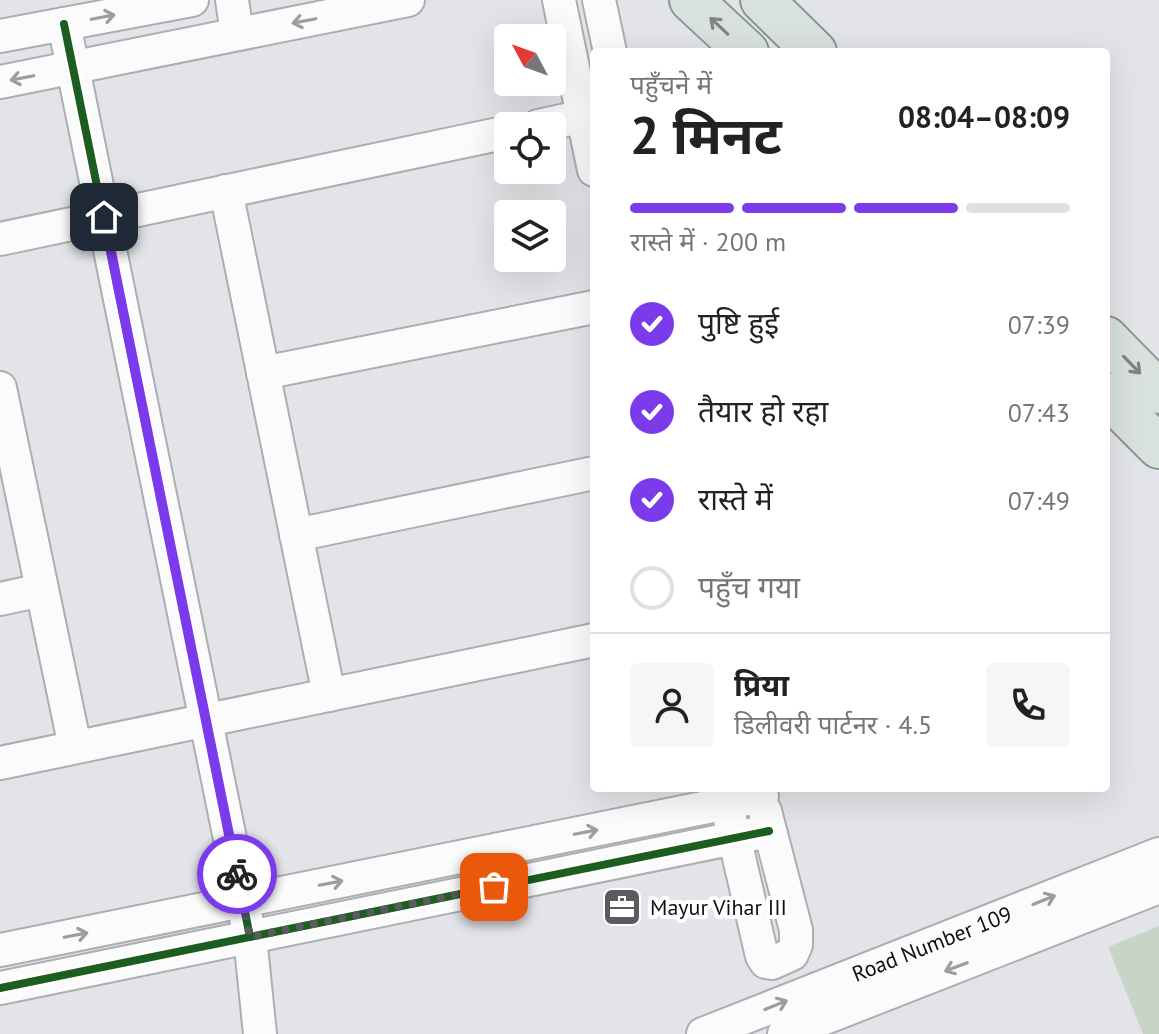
<!DOCTYPE html>
<html lang="hi">
<meta charset="utf-8">
<style>
:root{--surface:#fff;--page:#f6f6f6;--text:#222;--muted:#767676;--line:#e0e0e0;--accent:#7c3aed}
body{margin:0;font-family:"PT Sans","Noto Sans Devanagari",sans-serif;background:var(--page);color:var(--text);height:100vh;display:flex;flex-direction:column;font-size:30px;white-space:nowrap}
*{box-sizing:border-box;margin:0}
p{font-size:26px;color:var(--muted)}
.icon{flex:none;width:44px;height:44px;fill:none;stroke:currentColor;stroke-width:2;stroke-linecap:round;stroke-linejoin:round}
.map{position:relative;flex:1;overflow:hidden}
.panel{position:absolute;left:590px;top:48px;width:520px;height:744px;display:flex;flex-direction:column;background:var(--surface);border-radius:8px;box-shadow:0 8px 32px #0002}
.panel>*{flex:none}
.needle{width:52px;rotate:311deg}
.fabs{position:absolute;left:494px;top:24px;display:grid;gap:16px}
.fabs a{display:grid;place-items:center;width:72px;height:72px;border-radius:8px;background:var(--surface);box-shadow:0 8px 32px #0002;font-size:40px}
.pin{position:absolute;display:grid;place-items:center;width:68px;height:68px;color:#fff;margin:-34px;border-radius:16px;box-shadow:0 4px 12px #0006}
.courier{position:absolute;display:grid;place-items:center;width:80px;height:80px;margin:-40px;border:6px solid #7c3aed;border-radius:50%;background:#fff;color:#222;box-shadow:0 2px 10px #0007}
.headline em{font-style:normal;font-weight:700}
.headline div{display:flex;flex-direction:column-reverse}
.headline{display:flex;align-items:center;justify-content:space-between;height:136px;padding:0 40px}
h1{font-size:52px;font-weight:700;line-height:60px}
.bar{display:grid;grid-template-columns:repeat(4,1fr);gap:12px 8px;align-content:center;height:96px;padding:0 40px}
.bar i{height:10px;border-radius:6px;background:var(--line)}
.bar .on{background:var(--accent)}
.bar p{grid-column:span 4}
.line{display:flex;align-items:center;gap:20px;padding:0 40px;border-top:2px solid var(--line)}
.line div{flex:1}
.round{display:grid;place-items:center;flex:none;width:84px;height:84px;border-radius:8px;background:var(--page)}
ol{padding:0 40px;list-style:none}
li{display:flex;align-items:center;gap:24px;height:88px}
li p{margin-inline-start:auto}
li .icon{padding:8px;border-radius:50%;background:var(--accent);color:#fff;stroke-width:4}
li:last-child{color:var(--muted)}
li i{width:44px;height:44px;border:4px solid var(--line);border-radius:50%}
.map>svg:first-child{display:block}
.green{fill:#c8d5c6}
.lines{fill:none;stroke-linecap:round;stroke-linejoin:round}
.minor-casing{stroke:#adaeb1;stroke-width:36}
.major-casing{stroke:#899790;stroke-width:46}
.minor{stroke:#fbfbfc;stroke-width:32}
.major{stroke:#d9e1dc;stroke-width:42}
.cycleway-casing{stroke:#fff;stroke-width:13}
.cycleway{stroke:#1b5e20;stroke-width:8}
.oneway{stroke:#9d9d9f}
.oneway2{stroke:#7f8382}
.done{stroke:#5a5b5f;stroke-width:8;stroke-dasharray:0 14.4}
.route{stroke:#7c3aed;stroke-width:10}
.labels{text-anchor:middle;dominant-baseline:central;stroke-width:8;stroke-linejoin:round;paint-order:stroke}
.poi-label{font-size:22px;fill:#101114;stroke:#fff;text-anchor:start}
.street-label{font-size:22px;fill:#101114;stroke:#fff}
</style>
<div class="map">
<svg width="1159" height="1034" viewBox="0 0 1159 1034">
<rect width="100%" height="100%" fill="#e3e4e9"/>
<path class="green" d="M1159,926V1034H1143L1108,947Z"/>
<g class="lines">
<g class="minor-casing">
<g id="minor">
<path d="M232,0L237,34"/>
<path d="M559,0L594,170"/>
<path d="M599,0L610,52"/>
<path d="M64,24L250,937L260,1034"/>
<path d="M0,36L192,0"/>
<path d="M0,82L408,0"/>
<path d="M538,126L594,114"/>
<path d="M226,191L329,695"/>
<path d="M0,239L508,132"/>
<path d="M263,373L594,307"/>
<path d="M0,388L75,747"/>
<path d="M296,535L594,473"/>
<path d="M0,599L42,590"/>
<path d="M0,763L594,640"/>
<path d="M730,819L762,956L766,962L772,963L792,954L796,945V930L765,811"/>
<path d="M0,950L762,796"/>
<path d="M0,988L769,831"/>
<path id="s1" d="M703,1034L1159,854"/>
<path d="M784,1034L1159,887"/>
</g>
</g>
<g class="major-casing">
<g id="major">
<path d="M691,0L747,52"/>
<path d="M762,0L815,52"/>
<path d="M1106,338L1159,392"/>
<path d="M1106,394L1159,447"/>
</g>
</g>
<use href="#minor" class="minor"/>
<use href="#major" class="major"/>
<g class="cycleway-casing">
<g id="cycleway">
<path d="M64,24L250,937"/>
<path d="M0,988L769,831"/>
</g>
</g>
<use href="#cycleway" class="cycleway"/>
</g>
<defs><path id="oneway-shaft" d="M-6 0H5M1.5-3L5.5 0L1.5 3" fill="none" stroke-width="1.6" stroke-linecap="round" stroke-linejoin="round" transform="scale(2)"/></defs>
<g class="oneway">
<use href="#oneway-shaft" transform="translate(103 17) rotate(-11)"/>
<use href="#oneway-shaft" transform="translate(304 21) rotate(169)"/>
<use href="#oneway-shaft" transform="translate(22 78) rotate(169)"/>
<use href="#oneway-shaft" transform="translate(586 832) rotate(-11)"/>
<use href="#oneway-shaft" transform="translate(331 883) rotate(-11)"/>
<use href="#oneway-shaft" transform="translate(1044 900) rotate(-22)"/>
<use href="#oneway-shaft" transform="translate(76 935) rotate(-11)"/>
<use href="#oneway-shaft" transform="translate(956 967) rotate(159)"/>
<use href="#oneway-shaft" transform="translate(776 1005) rotate(-22)"/>
</g>
<g class="oneway2">
<use href="#oneway-shaft" transform="translate(719 26) rotate(-137)"/>
<use href="#oneway-shaft" transform="translate(1132 365) rotate(46)"/>
</g>
<g class="lines">
<path class="done" d="M237,874L250,937L494,887"/>
<path class="route" d="M104,217L237,874"/>
</g>
<defs>
<g id="office-square" transform="scale(2)"><rect x="-9" y="-9" width="18" height="18" rx="4" fill="#5a5b5f" stroke="#fff"/><path d="M-6-3h4V-5.5h4V-3h4V5H-6ZM-1-4.5V-3h2v-1.5ZM-6 0V1H6V0Z" fill="#fff"/></g>
</defs>
<g fill-rule="evenodd">
<use href="#office-square" x="622" y="907"/>
</g>
<g class="labels">
<g class="poi-label">
<text x="650" y="907">Mayur Vihar III</text>
</g>
<g class="street-label">
<text stroke="none"><textPath href="#s1" startOffset="246">Road Number 109</textPath></text>
</g>
</g>
</svg>
<div class="fabs">
<a><svg class="needle" viewBox="-14 -14 28 28"><path d="M0-13l5 13h-10z" fill="#e53935"/><path d="M0 13l5-13h-10z" fill="#767676"/></svg></a>
<a><svg class="icon" aria-label="locate" viewBox="0 0 24 24"><circle cx="12" cy="12" r="6"/><path d="M12 2v4M12 18v4M2 12h4M18 12h4"/></svg></a>
<a><svg class="icon" aria-label="layers" viewBox="0 0 24 24"><path d="M12 4l9 5-9 5-9-5zM3 14l9 5 9-5"/></svg></a>
</div>
<div class="pin" style="left:494px;top:887px;background:#ea580c"><svg class="icon" aria-label="bag" viewBox="0 0 24 24"><path d="M5 8h14l-1 12H6zM9 8a3 3 0 0 1 6 0"/></svg></div>
<div class="pin" style="left:104px;top:217px;background:#1f2937"><svg class="icon" aria-label="home" viewBox="0 0 24 24"><path d="M3 11l9-7 9 7M6 9v11h12V9"/></svg></div>
<div class="courier" style="left:237px;top:874px"><svg class="icon" aria-label="bike" viewBox="0 0 24 24"><circle cx="6" cy="16" r="4"/><circle cx="18" cy="16" r="4"/><path d="M6 16l4-8h5l3 8M10 8l3 8H6M13 5h3"/></svg></div>
<section class="panel">
<div class="headline"><div><h1>2 मिनट</h1><p>पहुँचने में</p></div><em>08:04–08:09</em></div>
<div class="bar"><i class="on"></i><i class="on"></i><i class="on"></i><i></i><p>रास्ते में · 200 m</p></div>
<ol>
<li><svg class="icon" aria-label="check" viewBox="0 0 24 24"><path d="M5 12l5 5 9-10"/></svg>पुष्टि हुई<p>07:39</p></li>
<li><svg class="icon" aria-label="check" viewBox="0 0 24 24"><path d="M5 12l5 5 9-10"/></svg>तैयार हो रहा<p>07:43</p></li>
<li><svg class="icon" aria-label="check" viewBox="0 0 24 24"><path d="M5 12l5 5 9-10"/></svg>रास्ते में<p>07:49</p></li>
<li><i></i>पहुँच गया</li>
</ol>
<div class="line" style="height:144px"><a class="round"><svg class="icon" aria-label="person" viewBox="0 0 24 24"><circle cx="12" cy="8" r="4"/><path d="M4 21q1-7 8-7t8 7"/></svg></a><div><b>प्रिया</b><p>डिलीवरी पार्टनर · 4.5</p></div><a class="round"><svg class="icon" aria-label="phone" viewBox="0 0 24 24"><path d="M5 4h4l2 5-3 2q2 4 5 5l2-3 5 2v4C11 20 4 13 5 4z"/></svg></a></div>
</section>
</div>
